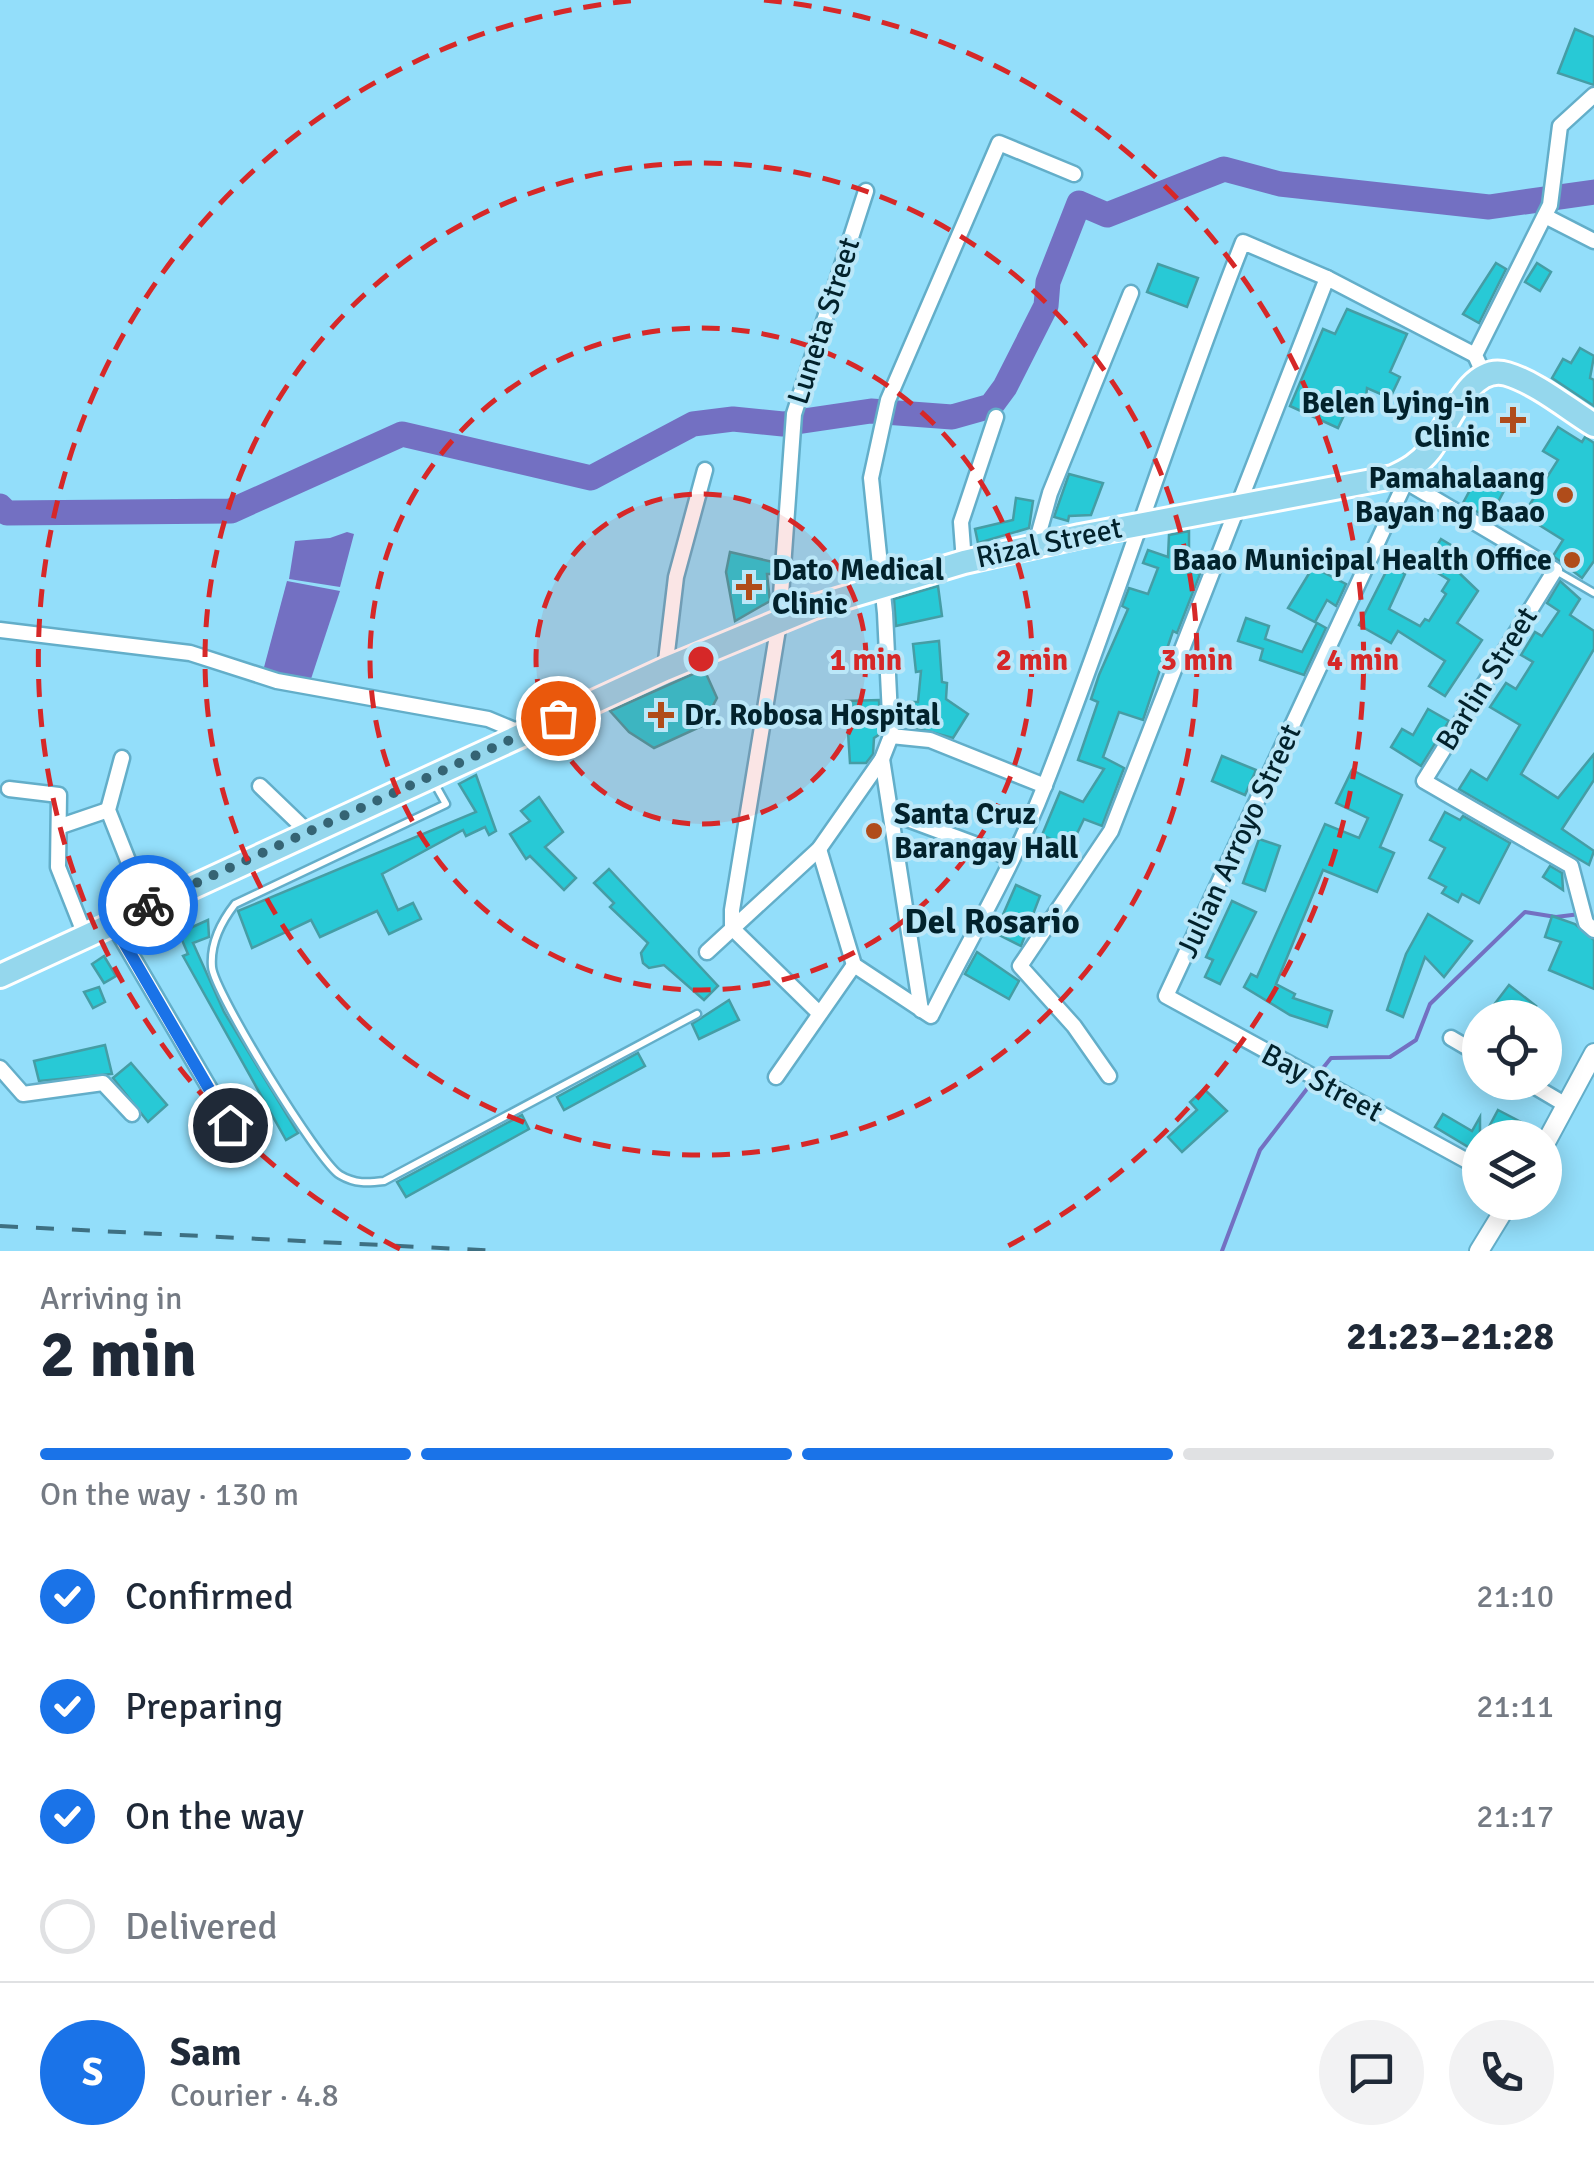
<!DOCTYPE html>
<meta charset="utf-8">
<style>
:root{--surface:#fff;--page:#f2f2f3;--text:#1f2937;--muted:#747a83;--line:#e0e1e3;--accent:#1a73e8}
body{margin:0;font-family:Signika,sans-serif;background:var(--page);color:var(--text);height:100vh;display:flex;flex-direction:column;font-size:38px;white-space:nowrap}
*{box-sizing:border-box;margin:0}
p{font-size:32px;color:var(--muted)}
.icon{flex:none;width:55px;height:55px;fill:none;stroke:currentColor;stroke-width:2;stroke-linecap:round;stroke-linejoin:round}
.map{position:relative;height:1251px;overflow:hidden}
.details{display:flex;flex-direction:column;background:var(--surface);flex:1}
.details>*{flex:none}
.tools{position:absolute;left:1462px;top:1000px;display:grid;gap:20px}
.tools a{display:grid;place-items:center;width:100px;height:100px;border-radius:50%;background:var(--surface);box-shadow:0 5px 25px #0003;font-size:50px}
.pin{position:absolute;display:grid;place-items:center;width:85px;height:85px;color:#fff;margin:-42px;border:5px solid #fff;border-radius:50%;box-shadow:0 2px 10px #0007}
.courier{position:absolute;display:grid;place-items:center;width:100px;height:100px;margin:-50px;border:8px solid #1a73e8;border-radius:50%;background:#fff;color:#222;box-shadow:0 2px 12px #0007}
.head em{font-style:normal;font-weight:700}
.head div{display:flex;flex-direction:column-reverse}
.head{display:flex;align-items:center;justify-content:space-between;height:170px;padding:0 40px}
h1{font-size:65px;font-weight:700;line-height:75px}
.bar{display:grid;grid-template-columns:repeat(4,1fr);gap:15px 10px;align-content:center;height:120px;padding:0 40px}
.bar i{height:12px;border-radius:8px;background:var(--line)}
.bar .selected{background:var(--accent)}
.bar p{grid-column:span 4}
.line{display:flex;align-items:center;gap:25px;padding:0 40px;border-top:2px solid var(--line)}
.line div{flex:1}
.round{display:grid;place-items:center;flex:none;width:105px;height:105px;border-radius:52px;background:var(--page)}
ol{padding:0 40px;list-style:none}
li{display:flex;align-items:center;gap:30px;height:110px}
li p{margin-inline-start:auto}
li .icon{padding:10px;border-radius:50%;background:var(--accent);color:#fff;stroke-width:4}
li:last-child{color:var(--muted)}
li i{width:55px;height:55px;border:5px solid var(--line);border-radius:50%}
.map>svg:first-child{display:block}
.water{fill:#7370c2}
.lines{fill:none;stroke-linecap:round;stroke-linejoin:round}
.stream{stroke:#7370c2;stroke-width:4}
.river{stroke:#7370c2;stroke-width:25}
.building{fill:#28c9d6;stroke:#459da5;stroke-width:2.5}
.service-casing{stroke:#63aec9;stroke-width:11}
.minor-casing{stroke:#63aec9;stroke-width:19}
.tertiary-casing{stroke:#63aec9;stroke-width:22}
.primary-casing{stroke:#fff;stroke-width:28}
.service{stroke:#fff;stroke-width:6}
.minor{stroke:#fff;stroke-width:14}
.tertiary{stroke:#fff;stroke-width:18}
.primary{stroke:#95d7ed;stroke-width:22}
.rail{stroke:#3e7082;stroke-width:4;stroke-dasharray:18 18;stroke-linecap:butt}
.done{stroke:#356474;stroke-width:10;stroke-dasharray:0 18}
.route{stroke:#1a73e8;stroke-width:12}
.ring{fill:none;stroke:#d62828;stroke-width:5;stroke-dasharray:18 12}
.poi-dot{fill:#b04c1a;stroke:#bbe7f8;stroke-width:4}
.labels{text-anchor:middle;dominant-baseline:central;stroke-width:8;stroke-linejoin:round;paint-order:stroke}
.street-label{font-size:30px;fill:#02222c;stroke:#bbe7f8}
.poi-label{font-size:30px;font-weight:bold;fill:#02222c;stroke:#bbe7f8;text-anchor:end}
.quarter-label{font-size:35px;font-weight:bold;fill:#02222c;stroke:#bbe7f8}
.centre{fill:#d62828;stroke:#bbe7f8;stroke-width:5}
.ring-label{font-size:30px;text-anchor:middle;font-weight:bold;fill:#d62828;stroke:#bbe7f8;stroke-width:8;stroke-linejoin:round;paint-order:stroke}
</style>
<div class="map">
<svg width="1594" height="1251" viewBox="0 0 1594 1251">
<rect width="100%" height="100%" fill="#93defa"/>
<g class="water">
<path d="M347,532L354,534L340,587L289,579L295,541L330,538Z"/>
<path d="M287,581L340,591L310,682L263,671Z"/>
</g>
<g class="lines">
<g class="stream">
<path d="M1319,1073L1331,1058L1390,1057L1416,1040L1430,1004L1525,912L1556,917L1580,914"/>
<path d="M1222,1251L1260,1150L1313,1081"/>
</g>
<path class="river" d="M0,506L7,513L231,511L402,434L591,478L693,424L733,419L783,424L871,411L952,417L991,406L1005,387L1046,306L1048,282L1079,203L1107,215L1224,169L1280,184L1489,207L1594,192"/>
</g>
<g class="building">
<path d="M1575,29L1594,37V85L1558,73Z"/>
<path d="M1496,263L1506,269L1479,323L1463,314Z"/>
<path d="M1537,263L1551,272L1540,291L1525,282Z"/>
<path d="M1158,264L1198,278L1187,307L1147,292Z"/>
<path d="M1347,309L1407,334L1390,372L1400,377L1390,398L1367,388L1365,407L1351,400L1338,428L1290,406L1323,329L1335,334Z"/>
<path d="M1580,348L1594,356L1590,378L1594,380V406L1552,378L1563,359L1571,363Z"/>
<path d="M1558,427L1582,442L1585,437L1594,443V561L1582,578L1553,556L1563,540L1523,515L1558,460L1543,451Z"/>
<path d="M1069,474L1103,483L1091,515L1069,516L1068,521L1054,517Z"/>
<path d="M1476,479L1486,484L1490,479L1506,487L1489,519L1463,503Z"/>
<path d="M1016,498L1033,501L1029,528L978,543L975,529L1013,520Z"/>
<path d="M1189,531V570L1200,574L1177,633L1173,631L1143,720L1119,712L1103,757L1124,768L1102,826L1084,819L1070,848L1042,835L1060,792L1083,802L1104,769L1078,760L1098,702L1091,699L1099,675L1128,609L1122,606L1129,588L1148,594L1158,568L1143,563L1148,550L1168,557L1169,535Z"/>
<path d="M1441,539L1464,553L1454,568L1478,591L1457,623L1482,640L1445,696L1429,686L1445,661L1398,631L1391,643L1359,625L1389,566L1405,574L1389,609L1420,626L1425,619L1429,621L1446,594L1442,591L1449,580L1425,565Z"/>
<path d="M730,552L773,562L772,574H767L770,601L735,621L726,572Z"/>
<path d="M1313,567L1346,584L1336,606L1327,600L1315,622L1288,608Z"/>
<path d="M1560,581L1580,599L1570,615L1594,631V649L1521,774L1558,798L1594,754V780L1562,829L1594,851L1589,865L1459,789L1471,770L1487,780L1520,725L1490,707L1506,683L1516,689L1533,662L1521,655L1535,632L1542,636L1559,611L1547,603Z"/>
<path d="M938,586L942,616L896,626L894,599Z"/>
<path d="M1246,618L1269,626L1265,639L1302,652L1317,623L1326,628L1304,675L1260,660L1263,649L1238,641Z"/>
<path d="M939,641L942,682L947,683L946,699L968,714L953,738L912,727V702H918L921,671L916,672L913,644Z"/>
<path d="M704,669L717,698L702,726L654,748L629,732L610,711Z"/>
<path d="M879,700L880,734L874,738L873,754L866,763H850L846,701Z"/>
<path d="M1428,709L1449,721L1421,766L1391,747L1402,729L1413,735Z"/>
<path d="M1222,756L1256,770L1245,795L1212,781Z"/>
<path d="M1352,770L1402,795L1380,847L1394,853L1377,892L1323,870L1276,984L1295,994L1293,998L1332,1011L1327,1027L1290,1015L1244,987L1251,974L1257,977L1325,824L1359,838L1368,818L1336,803Z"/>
<path d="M476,775L496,831L489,835L485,827L466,836L463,830L382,874L398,910L413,903L421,919L389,934L377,911L320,937L311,920L252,948L238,911L476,812L459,784Z"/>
<path d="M539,797L563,832L545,847L576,878L564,890L530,856L526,859L510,834L530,821L521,811Z"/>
<path d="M1445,812L1460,820L1463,816L1510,843L1479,903L1462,894L1458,902L1442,893L1446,887L1429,878L1445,848L1430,840Z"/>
<path d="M1259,839L1280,846L1265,891L1243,883Z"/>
<path d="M1550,866L1562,873L1563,890L1543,877Z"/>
<path d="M609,869L718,986L704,1000L664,965L649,968L643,963L641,953L648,943L610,907L614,903L594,883Z"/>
<path d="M1016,885L1040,896L1021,946L995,933Z"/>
<path d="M1232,901L1256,912L1220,984L1205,977L1213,960L1206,957Z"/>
<path d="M1428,914L1472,941L1444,977L1425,957L1403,1017L1387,1010L1406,954Z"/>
<path d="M1552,916L1575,924L1594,940V989L1549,970L1561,942L1545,937Z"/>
<path d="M208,920L209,937L193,943L224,1012L298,1133L286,1140L183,956L188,954L179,933Z"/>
<path d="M977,952L1019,981L1009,999L965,974Z"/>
<path d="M104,956L116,976L104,983L92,964Z"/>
<path d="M1509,985L1536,1006L1527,1018H1500L1490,1010Z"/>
<path d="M99,987L105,1002L93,1008L84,992Z"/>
<path d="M729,1000L739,1020L699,1039L692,1024Z"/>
<path d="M105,1045L112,1074L39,1081L34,1061Z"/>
<path d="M638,1053L645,1066L564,1110L557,1097Z"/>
<path d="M131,1063L167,1105L148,1122L113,1078Z"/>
<path d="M1204,1089L1227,1111L1182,1152L1168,1137L1197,1110L1190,1102Z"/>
<path d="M1498,1110L1523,1123L1516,1138H1483Z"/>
<path d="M1443,1114L1472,1131L1480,1117V1154L1435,1127Z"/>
<path d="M522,1115L529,1129L406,1197L397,1182Z"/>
</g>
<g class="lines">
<g class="service-casing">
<g id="service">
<path d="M1556,571L1594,593"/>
<path d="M432,779L446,804L235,904C221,922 210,943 212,967C214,992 319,1163 340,1175C355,1184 368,1183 384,1181L697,1014"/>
</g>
</g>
<g class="minor-casing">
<g id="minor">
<path d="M1545,216L1594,241"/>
<path d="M1484,375L1475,355L1550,205L1560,126L1594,95"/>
<path d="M1412,468L1166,996L1480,1168"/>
<path d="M1408,483L1555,570L1424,781L1571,866L1586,923L1594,930"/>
<path d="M1035,547L1050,493L1131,293"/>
<path d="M964,562L961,522L996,417"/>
<path d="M0,630L190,653L277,681L488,719L524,734"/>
<path d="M665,669L676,577L705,470"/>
<path d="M891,736L930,740L1045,786"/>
<path d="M122,758L108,810L146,906"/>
<path d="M882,759L921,1010"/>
<path d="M260,786L310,834"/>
<path d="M9,789L59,795L58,867L85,935"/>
<path d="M891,813L1012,858"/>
<path d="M61,826L108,810"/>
<path d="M819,849L854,965L931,1016C969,940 1014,865 1045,785C1116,605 1172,421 1243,242L1327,278"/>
<path d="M112,922L231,1125"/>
<path d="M707,952L819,849L882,759L891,736L885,613L871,478L888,400L999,143L1074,174"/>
<path d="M818,1012L732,928V910L779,623L794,414L866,191"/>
<path d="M1451,1038L1480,1055"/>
<path d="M0,1068L23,1094L103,1083L132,1114"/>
<path d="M1109,1076L1074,1026L1020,966L1111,831L1327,278L1475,355"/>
<path d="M776,1077L854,965"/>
<path d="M1527,1082L1566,1105"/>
</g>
</g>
<g class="tertiary-casing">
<g id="tertiary">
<path d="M1545,1144L1594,1053"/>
<path d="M1479,1251L1509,1202"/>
</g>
</g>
<g class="primary-casing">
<path id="primary" d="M0,976L665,669L814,607L964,562L1080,536L1393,477C1408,470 1419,464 1430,450C1448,427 1469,362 1507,374C1537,383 1568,409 1594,425"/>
</g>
<use href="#service" class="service"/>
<use href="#minor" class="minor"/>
<use href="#tertiary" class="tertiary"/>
<use href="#primary" class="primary"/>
<path class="rail" d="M0,1226L501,1251"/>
</g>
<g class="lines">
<path class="done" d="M148,905L558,718"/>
<path class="route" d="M148,905L112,922L230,1125"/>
</g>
<circle cx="701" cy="659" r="165" fill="#d62828" fill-opacity=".12"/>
<g class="ring">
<circle cx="701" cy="659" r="165"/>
<circle cx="701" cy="659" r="331"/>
<circle cx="701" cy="659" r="496"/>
<path d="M400 1249A662 662 0 0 1 638 0M764 0A662 662 0 0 1 1002 1249"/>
</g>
<g class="poi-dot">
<path d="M1508 405h10v10h10v10h-10v10h-10v-10h-10v-10h10z"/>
<circle cx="1565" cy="495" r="10"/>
<circle cx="1572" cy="560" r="10"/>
<path d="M744 572h10v10h10v10h-10v10h-10v-10h-10v-10h10z"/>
<path d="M656 700h10v10h10v10h-10v10h-10v-10h-10v-10h10z"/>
<circle cx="874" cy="831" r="10"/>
</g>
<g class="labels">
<g class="street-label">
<text transform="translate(824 321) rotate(-72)">Luneta Street</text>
<text transform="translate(1049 543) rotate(-12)">Rizal Street</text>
<text transform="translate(1487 679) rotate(-58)">Barlin Street</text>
<text transform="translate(1239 841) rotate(-65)">Julian Arroyo Street</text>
<text transform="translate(1322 1083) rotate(28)">Bay Street</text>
</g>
<g class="poi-label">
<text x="1490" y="403">Belen Lying-in<tspan x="1490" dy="34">Clinic</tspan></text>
<text x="1545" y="478">Pamahalaang<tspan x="1545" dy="34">Bayan ng Baao</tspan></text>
<text x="1552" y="560">Baao Municipal Health Office</text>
<text x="772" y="570" text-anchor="start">Dato Medical<tspan x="772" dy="34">Clinic</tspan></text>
<text x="684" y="715" text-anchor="start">Dr. Robosa Hospital</text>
<text x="894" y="814" text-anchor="start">Santa Cruz<tspan x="894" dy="34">Barangay Hall</tspan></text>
</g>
<g class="quarter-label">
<text x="992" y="921">Del Rosario</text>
</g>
</g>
<circle cx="701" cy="659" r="15" class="centre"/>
<g class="ring-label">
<text x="866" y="670">1 min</text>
<text x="1032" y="670">2 min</text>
<text x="1197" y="670">3 min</text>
<text x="1363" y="670">4 min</text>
</g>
</svg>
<div class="tools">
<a><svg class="icon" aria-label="locate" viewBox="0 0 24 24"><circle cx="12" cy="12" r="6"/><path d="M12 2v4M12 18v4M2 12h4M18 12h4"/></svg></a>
<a><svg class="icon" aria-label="layers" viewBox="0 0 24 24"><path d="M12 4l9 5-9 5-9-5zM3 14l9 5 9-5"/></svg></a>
</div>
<div class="pin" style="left:558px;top:718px;background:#ea580c"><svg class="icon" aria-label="bag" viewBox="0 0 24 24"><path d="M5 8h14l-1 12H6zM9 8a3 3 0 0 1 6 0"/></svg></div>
<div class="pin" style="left:230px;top:1125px;background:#1f2937"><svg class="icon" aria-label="home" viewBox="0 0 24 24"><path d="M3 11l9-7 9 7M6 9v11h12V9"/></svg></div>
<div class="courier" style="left:148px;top:905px"><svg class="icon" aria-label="bike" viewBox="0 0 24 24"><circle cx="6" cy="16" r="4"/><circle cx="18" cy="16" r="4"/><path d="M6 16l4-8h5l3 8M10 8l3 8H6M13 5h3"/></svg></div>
</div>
<section class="details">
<div class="head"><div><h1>2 min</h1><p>Arriving in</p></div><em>21:23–21:28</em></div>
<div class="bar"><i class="selected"></i><i class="selected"></i><i class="selected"></i><i></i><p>On the way · 130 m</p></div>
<ol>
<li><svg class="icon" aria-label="check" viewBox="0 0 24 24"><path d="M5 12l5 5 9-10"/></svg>Confirmed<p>21:10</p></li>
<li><svg class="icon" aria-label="check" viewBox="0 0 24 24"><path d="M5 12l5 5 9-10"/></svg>Preparing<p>21:11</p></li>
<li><svg class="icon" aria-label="check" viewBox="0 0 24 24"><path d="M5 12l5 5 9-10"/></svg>On the way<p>21:17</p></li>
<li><i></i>Delivered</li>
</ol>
<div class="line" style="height:180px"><b class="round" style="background:var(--accent);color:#fff">S</b><div><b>Sam</b><p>Courier · 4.8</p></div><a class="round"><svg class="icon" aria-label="chat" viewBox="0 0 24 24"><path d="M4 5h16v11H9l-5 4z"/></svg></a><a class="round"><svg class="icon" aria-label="phone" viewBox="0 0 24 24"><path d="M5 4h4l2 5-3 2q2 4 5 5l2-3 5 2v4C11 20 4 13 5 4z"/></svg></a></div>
</section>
